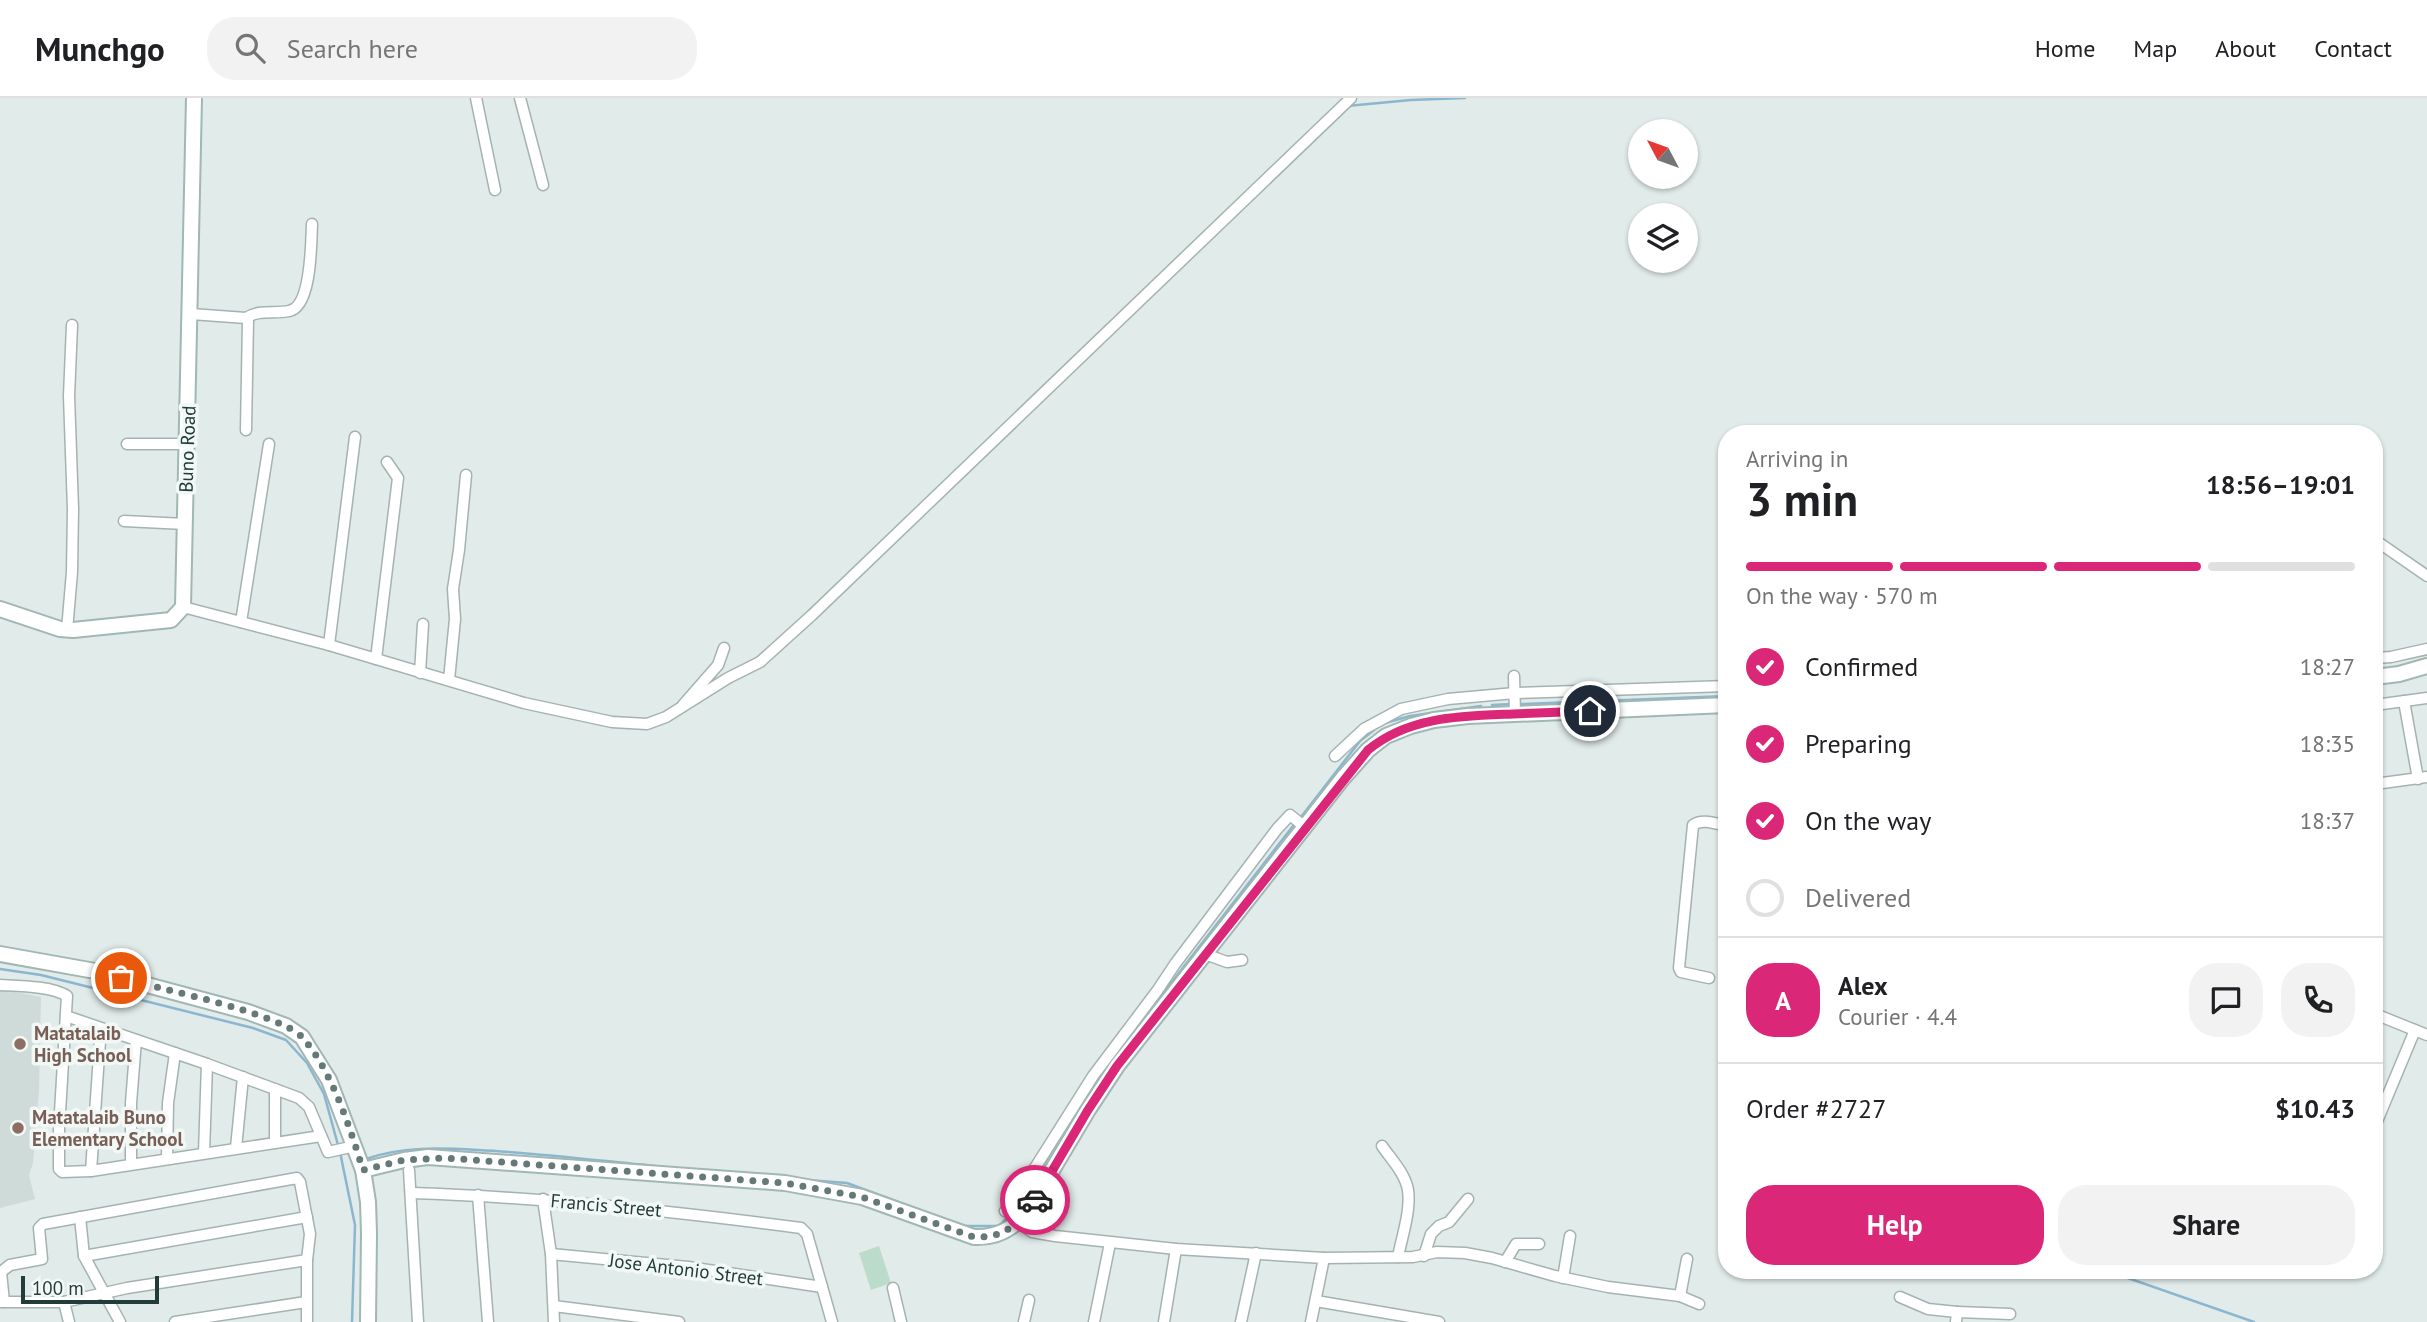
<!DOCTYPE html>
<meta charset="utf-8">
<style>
:root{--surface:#fff;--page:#f2f2f2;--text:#202124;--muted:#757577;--line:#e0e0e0;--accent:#db2777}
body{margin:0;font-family:"PT Sans",sans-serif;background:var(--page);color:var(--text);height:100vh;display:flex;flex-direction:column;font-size:26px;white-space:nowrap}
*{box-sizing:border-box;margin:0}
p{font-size:23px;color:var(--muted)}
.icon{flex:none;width:38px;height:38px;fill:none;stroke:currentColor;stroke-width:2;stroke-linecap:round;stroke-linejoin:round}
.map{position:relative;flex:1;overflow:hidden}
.details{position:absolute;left:1718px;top:327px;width:665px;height:854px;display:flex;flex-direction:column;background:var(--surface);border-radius:28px;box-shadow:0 2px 5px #0004}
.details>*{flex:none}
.needle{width:46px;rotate:311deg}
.controls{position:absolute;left:1628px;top:21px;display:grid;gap:14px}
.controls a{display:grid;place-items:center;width:70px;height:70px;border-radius:50%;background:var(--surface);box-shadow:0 2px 5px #0004;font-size:35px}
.scale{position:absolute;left:21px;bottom:18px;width:138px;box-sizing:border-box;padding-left:7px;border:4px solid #223c3a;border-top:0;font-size:19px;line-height:24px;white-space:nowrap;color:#223c3a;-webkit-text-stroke:5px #f2f8f6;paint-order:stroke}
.pin{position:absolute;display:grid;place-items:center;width:60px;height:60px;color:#fff;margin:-30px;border:4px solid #fff;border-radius:50%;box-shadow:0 2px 7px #0007}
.courier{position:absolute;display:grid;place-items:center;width:70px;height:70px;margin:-35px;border:5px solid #db2777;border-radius:50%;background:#fff;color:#222;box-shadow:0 2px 9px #0007}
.summary em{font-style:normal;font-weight:700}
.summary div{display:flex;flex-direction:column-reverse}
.summary{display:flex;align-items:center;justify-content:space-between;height:119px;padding:0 28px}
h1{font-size:46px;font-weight:700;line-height:52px}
.bar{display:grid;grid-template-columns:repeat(4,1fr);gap:10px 7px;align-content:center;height:84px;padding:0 28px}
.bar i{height:9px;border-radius:5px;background:var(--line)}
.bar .on{background:var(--accent)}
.bar p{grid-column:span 4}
.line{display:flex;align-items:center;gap:18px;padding:0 28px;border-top:2px solid var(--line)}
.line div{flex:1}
.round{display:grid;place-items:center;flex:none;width:74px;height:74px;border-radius:28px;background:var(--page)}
ol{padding:0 28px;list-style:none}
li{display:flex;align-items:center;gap:21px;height:77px}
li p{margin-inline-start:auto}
li .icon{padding:7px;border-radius:50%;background:var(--accent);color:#fff;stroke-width:4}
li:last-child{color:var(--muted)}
li i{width:38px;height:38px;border:4px solid var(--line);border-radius:50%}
.primary-button{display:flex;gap:14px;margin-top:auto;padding:14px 28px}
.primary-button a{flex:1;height:80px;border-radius:28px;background:var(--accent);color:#fff;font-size:28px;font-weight:700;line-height:80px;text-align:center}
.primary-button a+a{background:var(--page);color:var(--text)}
header{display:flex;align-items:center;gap:42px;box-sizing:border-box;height:98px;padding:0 35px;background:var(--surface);border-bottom:2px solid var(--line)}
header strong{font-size:33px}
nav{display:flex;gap:38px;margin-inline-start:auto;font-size:24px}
.search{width:490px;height:63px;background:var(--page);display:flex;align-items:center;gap:18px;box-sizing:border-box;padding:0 24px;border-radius:28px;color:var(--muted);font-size:26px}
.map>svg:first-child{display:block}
.built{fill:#cfdbd8}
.green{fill:#bbdccb}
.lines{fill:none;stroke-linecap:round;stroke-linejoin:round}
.stream{stroke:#8bb6cf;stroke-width:2.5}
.street-casing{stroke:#a4b3b1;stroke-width:13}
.secondary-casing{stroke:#a0b7b3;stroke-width:18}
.street{stroke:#fff;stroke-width:10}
.secondary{stroke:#fff;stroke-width:14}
.done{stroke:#657977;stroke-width:7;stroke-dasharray:0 12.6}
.route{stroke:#db2777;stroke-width:9}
.education-dot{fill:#8d6e63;stroke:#f2f8f6;stroke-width:2.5}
.labels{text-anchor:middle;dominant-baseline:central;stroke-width:7;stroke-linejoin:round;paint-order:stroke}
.street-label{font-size:19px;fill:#223c3a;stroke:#f2f8f6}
.education-label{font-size:19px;font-weight:bold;fill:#785e54;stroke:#f2f8f6;text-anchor:start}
</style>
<header>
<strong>Munchgo</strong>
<div class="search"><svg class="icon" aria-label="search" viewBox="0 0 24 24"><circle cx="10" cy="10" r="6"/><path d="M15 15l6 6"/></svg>Search here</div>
<nav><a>Home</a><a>Map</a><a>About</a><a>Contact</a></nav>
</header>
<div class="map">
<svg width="2427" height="1224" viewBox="0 0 2427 1224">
<rect width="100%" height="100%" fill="#e1ebe9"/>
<path class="built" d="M0,891L41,899L39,993L33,1065L29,1077L35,1101L0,1110Z"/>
<path class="green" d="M879,1148L891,1185L871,1192L859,1155Z"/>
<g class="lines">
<g class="stream">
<path d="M1347,8L1411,2L1465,0"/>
<path d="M1521,606L1727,598"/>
<path d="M1492,607L1513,606"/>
<path d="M1385,625L1410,618L1481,608"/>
<path d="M1301,719L1360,643L1379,628"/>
<path d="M0,871L41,877L253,930L286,942L307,965L324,996L338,1047"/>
<path d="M1102,974L1293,728"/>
<path d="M340,1054L355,1127L352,1224"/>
<path d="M366,1061C402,1048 440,1050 478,1052C540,1055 602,1063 665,1069"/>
<path d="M807,1082L847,1085L922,1113"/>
<path d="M944,1121L965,1128H999L1017,1109L1081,1006"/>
<path d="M2105,1172L2254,1224"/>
</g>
<g class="street-casing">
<g id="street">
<path d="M476,0L495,92"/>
<path d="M520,0L543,87"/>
<path d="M191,216L246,220L248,222L246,332"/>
<path d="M246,220C259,211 274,216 289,213C312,209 311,144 312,126"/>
<path d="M127,346H187"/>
<path d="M124,423L185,426"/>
<path d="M2375,442L2427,478"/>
<path d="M183,509L329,547L524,605L612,624L647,626L666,619L728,580L760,564L812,517L1351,0"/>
<path d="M241,524L269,346"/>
<path d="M67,532L72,474L73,411L69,298L72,227"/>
<path d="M329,547L355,339"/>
<path d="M2375,560L2391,559L2427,551"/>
<path d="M376,561L398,380L387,364"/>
<path d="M420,575L423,526"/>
<path d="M1514,578L1515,616"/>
<path d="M449,582L455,521L453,491L459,452L466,377"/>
<path d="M2404,603L2418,681"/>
<path d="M683,607L718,567L724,550"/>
<path d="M2375,607L2427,600"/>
<path d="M1335,658L1364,631L1401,611L1448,601L1515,595L1727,588"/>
<path d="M2375,663L2377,685"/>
<path d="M2375,686L2427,679"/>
<path d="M1205,856L1227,864L1242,862"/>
<path d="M1709,880L1681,874L1679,870L1693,727C1703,720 1716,726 1727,728"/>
<path d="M0,887C18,888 52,888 67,898L59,1031V1071L62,1074L91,1073L321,1038"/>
<path d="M2375,916L2427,937"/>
<path d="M66,918L207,966L299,1000L309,1009L328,1054L355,1048"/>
<path d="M275,991V1045"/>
<path d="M2375,1028L2415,932"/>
<path d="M1382,1048C1391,1061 1405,1075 1408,1092C1411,1113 1402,1138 1398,1159"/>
<path d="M236,1050L243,979"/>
<path d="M204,1055L207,966"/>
<path d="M167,1061L168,1005L175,955"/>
<path d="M131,1066V1005L136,942"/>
<path d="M409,1072L418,1224"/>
<path d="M91,1073L100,943L103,931"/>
<path d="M411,1095C542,1099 671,1113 801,1130L807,1136L832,1224"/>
<path d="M478,1097L488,1224"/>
<path d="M543,1101L551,1156L554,1224"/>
<path d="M1005,1113L1009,1111L1093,978L1157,893L1175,866L1277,731L1290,717L1305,729"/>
<path d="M80,1119L84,1158L120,1224"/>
<path d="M1019,1125L1032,1134L1055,1138L1176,1151L1324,1160L1413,1159L1437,1154L1465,1155L1492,1160L1555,1178L1608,1189L1680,1198L1699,1206"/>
<path d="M551,1156L688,1169L822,1189"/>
<path d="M84,1158L307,1119"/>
<path d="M1424,1158L1431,1136L1439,1128L1449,1124L1468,1101"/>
<path d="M1505,1164L1516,1146H1539"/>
<path d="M1563,1180L1570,1138"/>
<path d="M893,1190L901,1224"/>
<path d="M1680,1198L1687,1161"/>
<path d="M1900,1199L1928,1211L1957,1214"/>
<path d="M1316,1203L1439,1224"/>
<path d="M0,1204H64L127,1190L307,1162"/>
<path d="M4,1204L1,1174L10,1167L42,1161L39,1130L43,1126L297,1080L300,1084L310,1136L307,1162V1224"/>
<path d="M64,1204L69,1224"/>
<path d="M554,1208L679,1224"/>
<path d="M175,1224L306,1204"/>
<path d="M1024,1224L1029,1202"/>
<path d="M1094,1224L1110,1145"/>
<path d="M1164,1224L1176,1151"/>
<path d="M1241,1224L1256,1155"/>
<path d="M1311,1224L1324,1160"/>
<path d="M1956,1224L1957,1214L2010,1216"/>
</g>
</g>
<g class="secondary-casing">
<g id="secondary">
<path d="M0,511L60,531L73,532L171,522L183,509L194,0"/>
<path d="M2375,579L2399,576L2427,568"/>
<path d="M0,856L95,873L248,914L286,928L302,939L329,982L363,1072L368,1104L369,1135L368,1224"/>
<path d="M363,1072L404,1062L428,1059L785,1085L862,1099L974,1139C998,1140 1015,1130 1029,1111L1088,1012L1117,968L1343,680L1368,652L1386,638L1411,628L1434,622L1468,618L1727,607"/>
</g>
</g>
<use href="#street" class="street"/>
<use href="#secondary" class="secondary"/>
</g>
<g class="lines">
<path class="done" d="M121,880C159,891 281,915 303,940C332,973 350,1030 363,1072L404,1062L446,1060L785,1085L862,1099L974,1139C1005,1140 1019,1126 1035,1102"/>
<path class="route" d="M1035,1102L1088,1012L1117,968L1368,652C1409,618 1462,618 1513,616C1539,615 1565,614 1590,613"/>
</g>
<g class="education-dot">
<circle cx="20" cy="946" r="7"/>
<circle cx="18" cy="1030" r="7"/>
</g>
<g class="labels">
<g class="street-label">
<text transform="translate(187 351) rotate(-88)">Buno Road</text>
<text transform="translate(606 1107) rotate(5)">Francis Street</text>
<text transform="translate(686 1171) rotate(7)">Jose Antonio Street</text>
</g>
<g class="education-label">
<text x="34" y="935">Matatalaib<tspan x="34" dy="22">High School</tspan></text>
<text x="32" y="1019">Matatalaib Buno<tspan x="32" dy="22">Elementary School</tspan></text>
</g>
</g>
</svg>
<div class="controls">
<a><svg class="needle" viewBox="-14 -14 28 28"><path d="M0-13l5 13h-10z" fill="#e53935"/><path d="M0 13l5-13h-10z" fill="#757577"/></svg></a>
<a><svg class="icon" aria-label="layers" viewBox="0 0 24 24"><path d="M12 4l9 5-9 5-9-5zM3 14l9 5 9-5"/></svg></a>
</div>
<div class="scale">100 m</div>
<div class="pin" style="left:121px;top:880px;background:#ea580c"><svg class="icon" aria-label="bag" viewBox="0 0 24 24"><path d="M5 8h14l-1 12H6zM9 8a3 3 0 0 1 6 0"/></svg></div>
<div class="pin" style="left:1590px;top:613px;background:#1f2937"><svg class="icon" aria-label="home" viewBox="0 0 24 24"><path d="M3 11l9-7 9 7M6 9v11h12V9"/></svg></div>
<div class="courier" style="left:1035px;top:1102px"><svg class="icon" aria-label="car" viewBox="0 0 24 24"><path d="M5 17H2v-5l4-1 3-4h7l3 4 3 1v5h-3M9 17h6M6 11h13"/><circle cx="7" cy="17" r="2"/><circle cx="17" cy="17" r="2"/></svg></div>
<section class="details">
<div class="summary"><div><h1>3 min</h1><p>Arriving in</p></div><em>18:56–19:01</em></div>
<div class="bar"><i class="on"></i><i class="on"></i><i class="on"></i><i></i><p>On the way · 570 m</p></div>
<ol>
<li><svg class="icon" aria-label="check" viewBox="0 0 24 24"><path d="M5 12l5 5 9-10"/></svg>Confirmed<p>18:27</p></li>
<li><svg class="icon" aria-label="check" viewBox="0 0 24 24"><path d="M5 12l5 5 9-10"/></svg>Preparing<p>18:35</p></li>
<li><svg class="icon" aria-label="check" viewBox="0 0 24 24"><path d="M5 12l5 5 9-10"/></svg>On the way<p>18:37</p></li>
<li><i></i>Delivered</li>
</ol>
<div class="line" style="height:126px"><b class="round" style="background:var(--accent);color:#fff">A</b><div><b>Alex</b><p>Courier · 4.4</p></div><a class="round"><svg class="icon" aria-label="chat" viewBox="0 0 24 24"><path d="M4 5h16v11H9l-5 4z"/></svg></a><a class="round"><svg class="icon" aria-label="phone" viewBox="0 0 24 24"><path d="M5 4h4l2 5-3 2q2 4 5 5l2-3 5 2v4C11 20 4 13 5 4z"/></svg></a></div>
<div class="line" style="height:91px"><div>Order #2727</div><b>$10.43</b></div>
<div class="primary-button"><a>Help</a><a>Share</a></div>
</section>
</div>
